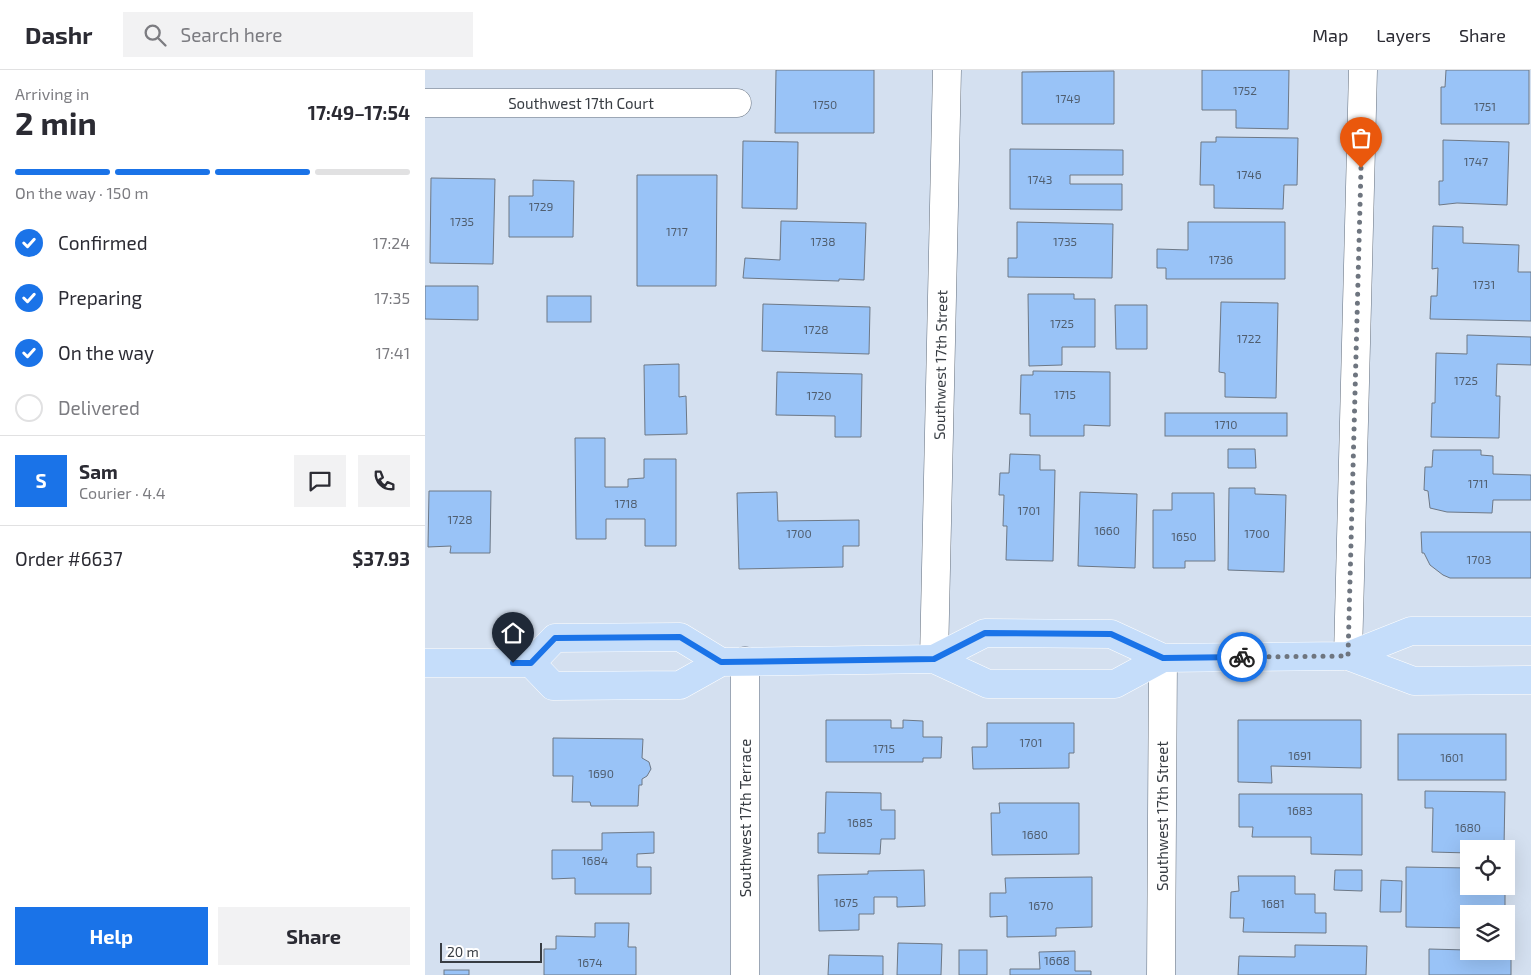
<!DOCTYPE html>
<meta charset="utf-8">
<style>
:root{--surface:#fff;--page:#f2f2f3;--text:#2b2b33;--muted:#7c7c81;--line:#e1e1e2;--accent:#1a73e8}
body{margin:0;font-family:"Exo 2",sans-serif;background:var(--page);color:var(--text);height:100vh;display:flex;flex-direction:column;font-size:19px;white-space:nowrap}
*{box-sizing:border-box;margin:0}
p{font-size:16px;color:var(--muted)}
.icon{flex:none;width:28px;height:28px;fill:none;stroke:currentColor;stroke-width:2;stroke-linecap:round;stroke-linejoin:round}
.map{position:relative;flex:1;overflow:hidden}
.side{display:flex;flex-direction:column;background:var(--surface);width:425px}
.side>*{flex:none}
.controls{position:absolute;left:1035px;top:770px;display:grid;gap:10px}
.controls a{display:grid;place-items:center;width:55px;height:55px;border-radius:0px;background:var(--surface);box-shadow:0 5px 20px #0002;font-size:25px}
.scale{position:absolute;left:15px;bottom:12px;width:102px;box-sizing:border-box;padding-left:5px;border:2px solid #373c42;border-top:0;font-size:14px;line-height:18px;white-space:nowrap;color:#373c42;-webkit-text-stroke:4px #fff;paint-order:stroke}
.pin{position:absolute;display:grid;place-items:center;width:42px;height:42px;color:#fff;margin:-51px -21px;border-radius:50% 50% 50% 0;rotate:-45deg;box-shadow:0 0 5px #0007}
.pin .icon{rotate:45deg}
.courier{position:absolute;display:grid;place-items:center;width:50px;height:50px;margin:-25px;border:4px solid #1a73e8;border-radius:50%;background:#fff;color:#222;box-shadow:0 1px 6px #0007}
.headline em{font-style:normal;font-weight:700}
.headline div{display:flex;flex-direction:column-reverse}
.headline{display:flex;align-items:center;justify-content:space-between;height:85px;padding:0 15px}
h1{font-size:32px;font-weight:700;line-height:38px}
.bar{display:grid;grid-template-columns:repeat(4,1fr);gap:8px 5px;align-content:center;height:60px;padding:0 15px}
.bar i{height:6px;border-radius:4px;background:var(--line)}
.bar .selected{background:var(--accent)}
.bar p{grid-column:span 4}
.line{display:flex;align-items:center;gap:12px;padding:0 15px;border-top:1px solid var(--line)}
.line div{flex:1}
.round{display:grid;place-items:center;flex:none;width:52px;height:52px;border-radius:0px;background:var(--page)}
ol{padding:0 15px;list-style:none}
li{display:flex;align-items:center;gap:15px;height:55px}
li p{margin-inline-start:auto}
li .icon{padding:5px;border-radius:50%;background:var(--accent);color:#fff;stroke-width:4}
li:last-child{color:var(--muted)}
li i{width:28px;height:28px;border:2px solid var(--line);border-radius:50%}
.primary-button{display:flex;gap:10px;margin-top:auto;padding:10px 15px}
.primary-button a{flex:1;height:58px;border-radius:0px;background:var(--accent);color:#fff;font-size:20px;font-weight:700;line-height:58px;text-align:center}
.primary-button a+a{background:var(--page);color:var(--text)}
header{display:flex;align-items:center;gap:30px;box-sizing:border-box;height:70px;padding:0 25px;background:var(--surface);border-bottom:1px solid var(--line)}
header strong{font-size:24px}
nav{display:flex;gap:28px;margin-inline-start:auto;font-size:18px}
.search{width:350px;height:45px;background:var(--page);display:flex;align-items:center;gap:12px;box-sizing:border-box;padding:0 18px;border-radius:0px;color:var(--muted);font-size:19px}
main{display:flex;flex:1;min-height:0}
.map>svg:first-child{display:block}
.building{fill:#99c3f7;stroke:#6d7886}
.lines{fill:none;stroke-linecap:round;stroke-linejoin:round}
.minor-casing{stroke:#646f7d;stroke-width:29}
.major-casing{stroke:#fff;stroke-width:29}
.minor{stroke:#fff;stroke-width:28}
.major{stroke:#c5ddfa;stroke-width:28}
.done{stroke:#6e757f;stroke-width:5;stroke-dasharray:0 9}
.route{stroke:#1a73e8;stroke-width:6}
.labels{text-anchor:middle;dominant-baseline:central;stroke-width:5;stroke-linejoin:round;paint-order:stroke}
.number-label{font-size:12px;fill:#505e6f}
.street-label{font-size:15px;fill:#373c42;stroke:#fff}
</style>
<header>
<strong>Dashr</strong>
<div class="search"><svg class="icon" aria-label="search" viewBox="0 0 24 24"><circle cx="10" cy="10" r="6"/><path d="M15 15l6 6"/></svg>Search here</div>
<nav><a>Map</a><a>Layers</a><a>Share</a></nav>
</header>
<main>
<section class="side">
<div class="headline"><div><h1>2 min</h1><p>Arriving in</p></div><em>17:49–17:54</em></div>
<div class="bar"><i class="selected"></i><i class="selected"></i><i class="selected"></i><i></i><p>On the way · 150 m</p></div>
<ol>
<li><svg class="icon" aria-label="check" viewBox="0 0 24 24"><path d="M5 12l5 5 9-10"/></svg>Confirmed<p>17:24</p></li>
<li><svg class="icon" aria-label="check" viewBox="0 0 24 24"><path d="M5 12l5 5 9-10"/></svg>Preparing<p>17:35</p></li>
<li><svg class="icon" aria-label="check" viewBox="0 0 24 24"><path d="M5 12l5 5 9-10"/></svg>On the way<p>17:41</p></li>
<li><i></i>Delivered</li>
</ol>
<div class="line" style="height:90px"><b class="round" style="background:var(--accent);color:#fff">S</b><div><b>Sam</b><p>Courier · 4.4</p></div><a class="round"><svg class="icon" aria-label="chat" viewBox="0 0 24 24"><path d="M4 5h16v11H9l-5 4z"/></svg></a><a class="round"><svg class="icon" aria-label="phone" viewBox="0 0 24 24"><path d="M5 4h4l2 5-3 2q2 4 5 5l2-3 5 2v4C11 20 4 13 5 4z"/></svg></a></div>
<div class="line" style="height:65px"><div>Order #6637</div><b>$37.93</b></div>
<div class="primary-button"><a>Help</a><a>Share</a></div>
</section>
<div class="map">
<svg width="1106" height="905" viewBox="0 0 1106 905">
<rect width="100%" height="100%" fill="#d4e0f0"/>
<g class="building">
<path d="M351,0H449V63H350Z"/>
<path d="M777,0H864L863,59L811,58V40H777Z"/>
<path d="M1021,0H1104V54H1016V17H1020Z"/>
<path d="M689,1V54H597V2Z"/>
<path d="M791,67L873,68L872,115H859L858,139L789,138V115H775L776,72H791Z"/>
<path d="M1018,70L1084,72L1082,135L1032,133L1014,135V111H1018Z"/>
<path d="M318,71L373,72L372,139L317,138Z"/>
<path d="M585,79L698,80V105H645V114H697V140L585,139Z"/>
<path d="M212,105H292L291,216H212Z"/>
<path d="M6,108L70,109L68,194L5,193Z"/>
<path d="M108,110L149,111L148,167H84V126H108Z"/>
<path d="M356,151L441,153L439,210L414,209V211L318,208L320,188L355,190Z"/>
<path d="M592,152L688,154L687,208L583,207V188H592Z"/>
<path d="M763,152H860V209H741V198H732V179L763,180Z"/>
<path d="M1008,156L1038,157V173L1094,175L1093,202H1106V251L1005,249L1006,226H1012L1013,198L1007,199Z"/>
<path d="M0,216H53V250L0,249Z"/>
<path d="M603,224H649V229H670V277H637V295L604,296Z"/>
<rect x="122" y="226" width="44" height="26"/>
<path d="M796,232L853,233L851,328L800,327V303L794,302Z"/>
<path d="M338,234L445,237L444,284L337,281Z"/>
<path d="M690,235H722V279H691Z"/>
<path d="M1042,265L1106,267V295L1072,294L1071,326H1075L1074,368L1006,367L1007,333H1010L1011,283L1042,284Z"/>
<path d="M254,294V327L261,326L262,364L220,365L219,295Z"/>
<path d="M608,301L685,302V356L659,355V366H605V344H595L596,305H608Z"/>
<path d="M352,302L437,304L436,367H410V346L351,345Z"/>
<rect x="740" y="343" width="122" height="23"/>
<path d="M150,368H180V417H203V409L219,408V389H251V476H220V449H181V469H151Z"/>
<path d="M803,379H830L831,398H803Z"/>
<path d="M1008,380H1056V385L1068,386V404L1106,405V430H1068L1067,443L1022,442L1005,438L1003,421L999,420L1000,397H1007Z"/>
<path d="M585,384L615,385V400H630L628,491L581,490L582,456H578L579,425H574L575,403H584Z"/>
<path d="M804,418H830V424L861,425L859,502L803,500Z"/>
<path d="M4,421H66L65,483H25L26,476L3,477Z"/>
<path d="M352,422L353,451L434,450V476H418V497L314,499L312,423Z"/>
<path d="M655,422L712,424L710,498L653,496Z"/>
<path d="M747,423H789L790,491H760V498H728V440H747Z"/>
<path d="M996,462H1106V508H1025L1018,505L1005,495L999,483H997Z"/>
<path d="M401,650H466V658H478V650L498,651V667H517L516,688H498V692H401Z"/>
<path d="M813,650H936V698L846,696L847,713L813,712Z"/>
<path d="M562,653H649V683H644V698L548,699L547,677H562Z"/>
<rect x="973" y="664" width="108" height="46"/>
<path d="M128,668L218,669L217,688L224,692L226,699L222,706L217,709V715H214L213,736H166L165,732H147L148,706H128Z"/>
<path d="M1000,721L1080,722L1079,777L1058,776V779H1044V783L1007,782L1008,738H1000Z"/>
<path d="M401,722L456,723V740H470V769H456L455,784L393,783V763H400Z"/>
<path d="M814,724H937V785L886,784V767H827L828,757H814Z"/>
<path d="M574,733H654V784L567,785L566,743H575Z"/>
<path d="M229,762V783L212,784V797H226V824H150V808L127,809V780H177V763Z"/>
<path d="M981,797L1044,798V816H1080V838H1075V844H1044V858L981,857Z"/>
<path d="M499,800L500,836L472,837V827H449V844H434V860L394,861L393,805L443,804V801Z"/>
<path d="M910,800H937V821L909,820Z"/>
<path d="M813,806H870V824H890V843H901V863L818,862L819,848H805L806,822L814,821Z"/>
<path d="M667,807V857L631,858V866L582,867V846L565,847V823H581L580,808Z"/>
<path d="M956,810L977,811L976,842H955Z"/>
<path d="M170,853H204L203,877H211V905H119V879H131V866L170,867Z"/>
<path d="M473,873L517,874L516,905H472Z"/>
<path d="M870,875L942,876L941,905H813L814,886L870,887Z"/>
<path d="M1004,879L1081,881V879H1086V905H1004Z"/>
<rect x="534" y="880" width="28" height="25"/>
<path d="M650,881V901H666V905H585V899H615L614,882Z"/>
<path d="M404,885L458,886V905H403Z"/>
<rect x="19" y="900" width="25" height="5"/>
</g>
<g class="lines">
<g class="minor-casing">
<g id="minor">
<path d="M0,33H312"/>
<path d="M923,586L938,0"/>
<path d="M509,589L522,0"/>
<path d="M320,905V591"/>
<path d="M736,905L738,588"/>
</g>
</g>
<g class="major-casing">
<g id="major">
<path d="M923,586L989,611L1106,610"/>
<path d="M509,589L560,563L686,564L738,588L923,586L986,561H1106"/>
<path d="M0,593H106L130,568L255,567L296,592"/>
<path d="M106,593L128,616L255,615L296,592L509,589L563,614H690L738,588"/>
</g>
</g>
<use href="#minor" class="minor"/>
<use href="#major" class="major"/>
</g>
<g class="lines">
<path class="done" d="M817,587L923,586L936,98"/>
<path class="route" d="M88,593H106L130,568L255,567L296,592L509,589L560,563L686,564L738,588L817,587"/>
</g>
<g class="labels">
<g class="number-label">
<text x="820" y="20">1752</text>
<text x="643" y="28">1749</text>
<text x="400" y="34">1750</text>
<text x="1060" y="36">1751</text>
<text x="1051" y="91">1747</text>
<text x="824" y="104">1746</text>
<text x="615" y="109">1743</text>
<text x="116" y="136">1729</text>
<text x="37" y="151">1735</text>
<text x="252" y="161">1717</text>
<text x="398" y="171">1738</text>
<text x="640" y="171">1735</text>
<text x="796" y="189">1736</text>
<text x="1059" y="214">1731</text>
<text x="637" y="253">1725</text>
<text x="391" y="259">1728</text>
<text x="824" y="268">1722</text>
<text x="1041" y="310">1725</text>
<text x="640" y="324">1715</text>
<text x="394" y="325">1720</text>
<text x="801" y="354">1710</text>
<text x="1053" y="413">1711</text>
<text x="201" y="433">1718</text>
<text x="604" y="440">1701</text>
<text x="35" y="449">1728</text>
<text x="682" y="460">1660</text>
<text x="374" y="463">1700</text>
<text x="832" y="463">1700</text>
<text x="759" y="466">1650</text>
<text x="1054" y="489">1703</text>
<text x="606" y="672">1701</text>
<text x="459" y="678">1715</text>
<text x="875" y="685">1691</text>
<text x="1027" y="687">1601</text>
<text x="176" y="703">1690</text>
<text x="875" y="740">1683</text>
<text x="435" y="752">1685</text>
<text x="1043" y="757">1680</text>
<text x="610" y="764">1680</text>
<text x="170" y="790">1684</text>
<text x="421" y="832">1675</text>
<text x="848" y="833">1681</text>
<text x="616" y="835">1670</text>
<text x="632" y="890">1668</text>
<text x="165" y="892">1674</text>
</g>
<g class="street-label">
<text x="156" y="33">Southwest 17th Court</text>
<text transform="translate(515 295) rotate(-89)">Southwest 17th Street</text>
<text transform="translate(737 746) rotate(-90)">Southwest 17th Street</text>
<text transform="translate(320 748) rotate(-90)">Southwest 17th Terrace</text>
</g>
</g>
</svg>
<div class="controls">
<a><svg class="icon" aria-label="locate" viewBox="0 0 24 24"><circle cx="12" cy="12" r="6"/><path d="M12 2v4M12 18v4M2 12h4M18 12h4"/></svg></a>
<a><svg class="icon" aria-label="layers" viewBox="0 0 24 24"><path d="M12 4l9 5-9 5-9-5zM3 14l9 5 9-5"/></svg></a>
</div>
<div class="scale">20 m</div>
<div class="pin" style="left:936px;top:98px;background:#ea580c"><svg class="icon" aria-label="bag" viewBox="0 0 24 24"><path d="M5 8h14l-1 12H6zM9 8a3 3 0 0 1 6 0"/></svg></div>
<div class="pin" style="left:88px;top:593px;background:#1f2937"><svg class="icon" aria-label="home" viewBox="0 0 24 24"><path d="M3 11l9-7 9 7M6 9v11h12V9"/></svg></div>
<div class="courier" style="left:817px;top:587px"><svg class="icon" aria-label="bike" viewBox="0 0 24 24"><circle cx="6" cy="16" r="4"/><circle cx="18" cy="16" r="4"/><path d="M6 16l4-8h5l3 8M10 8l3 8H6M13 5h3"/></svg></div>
</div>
</main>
